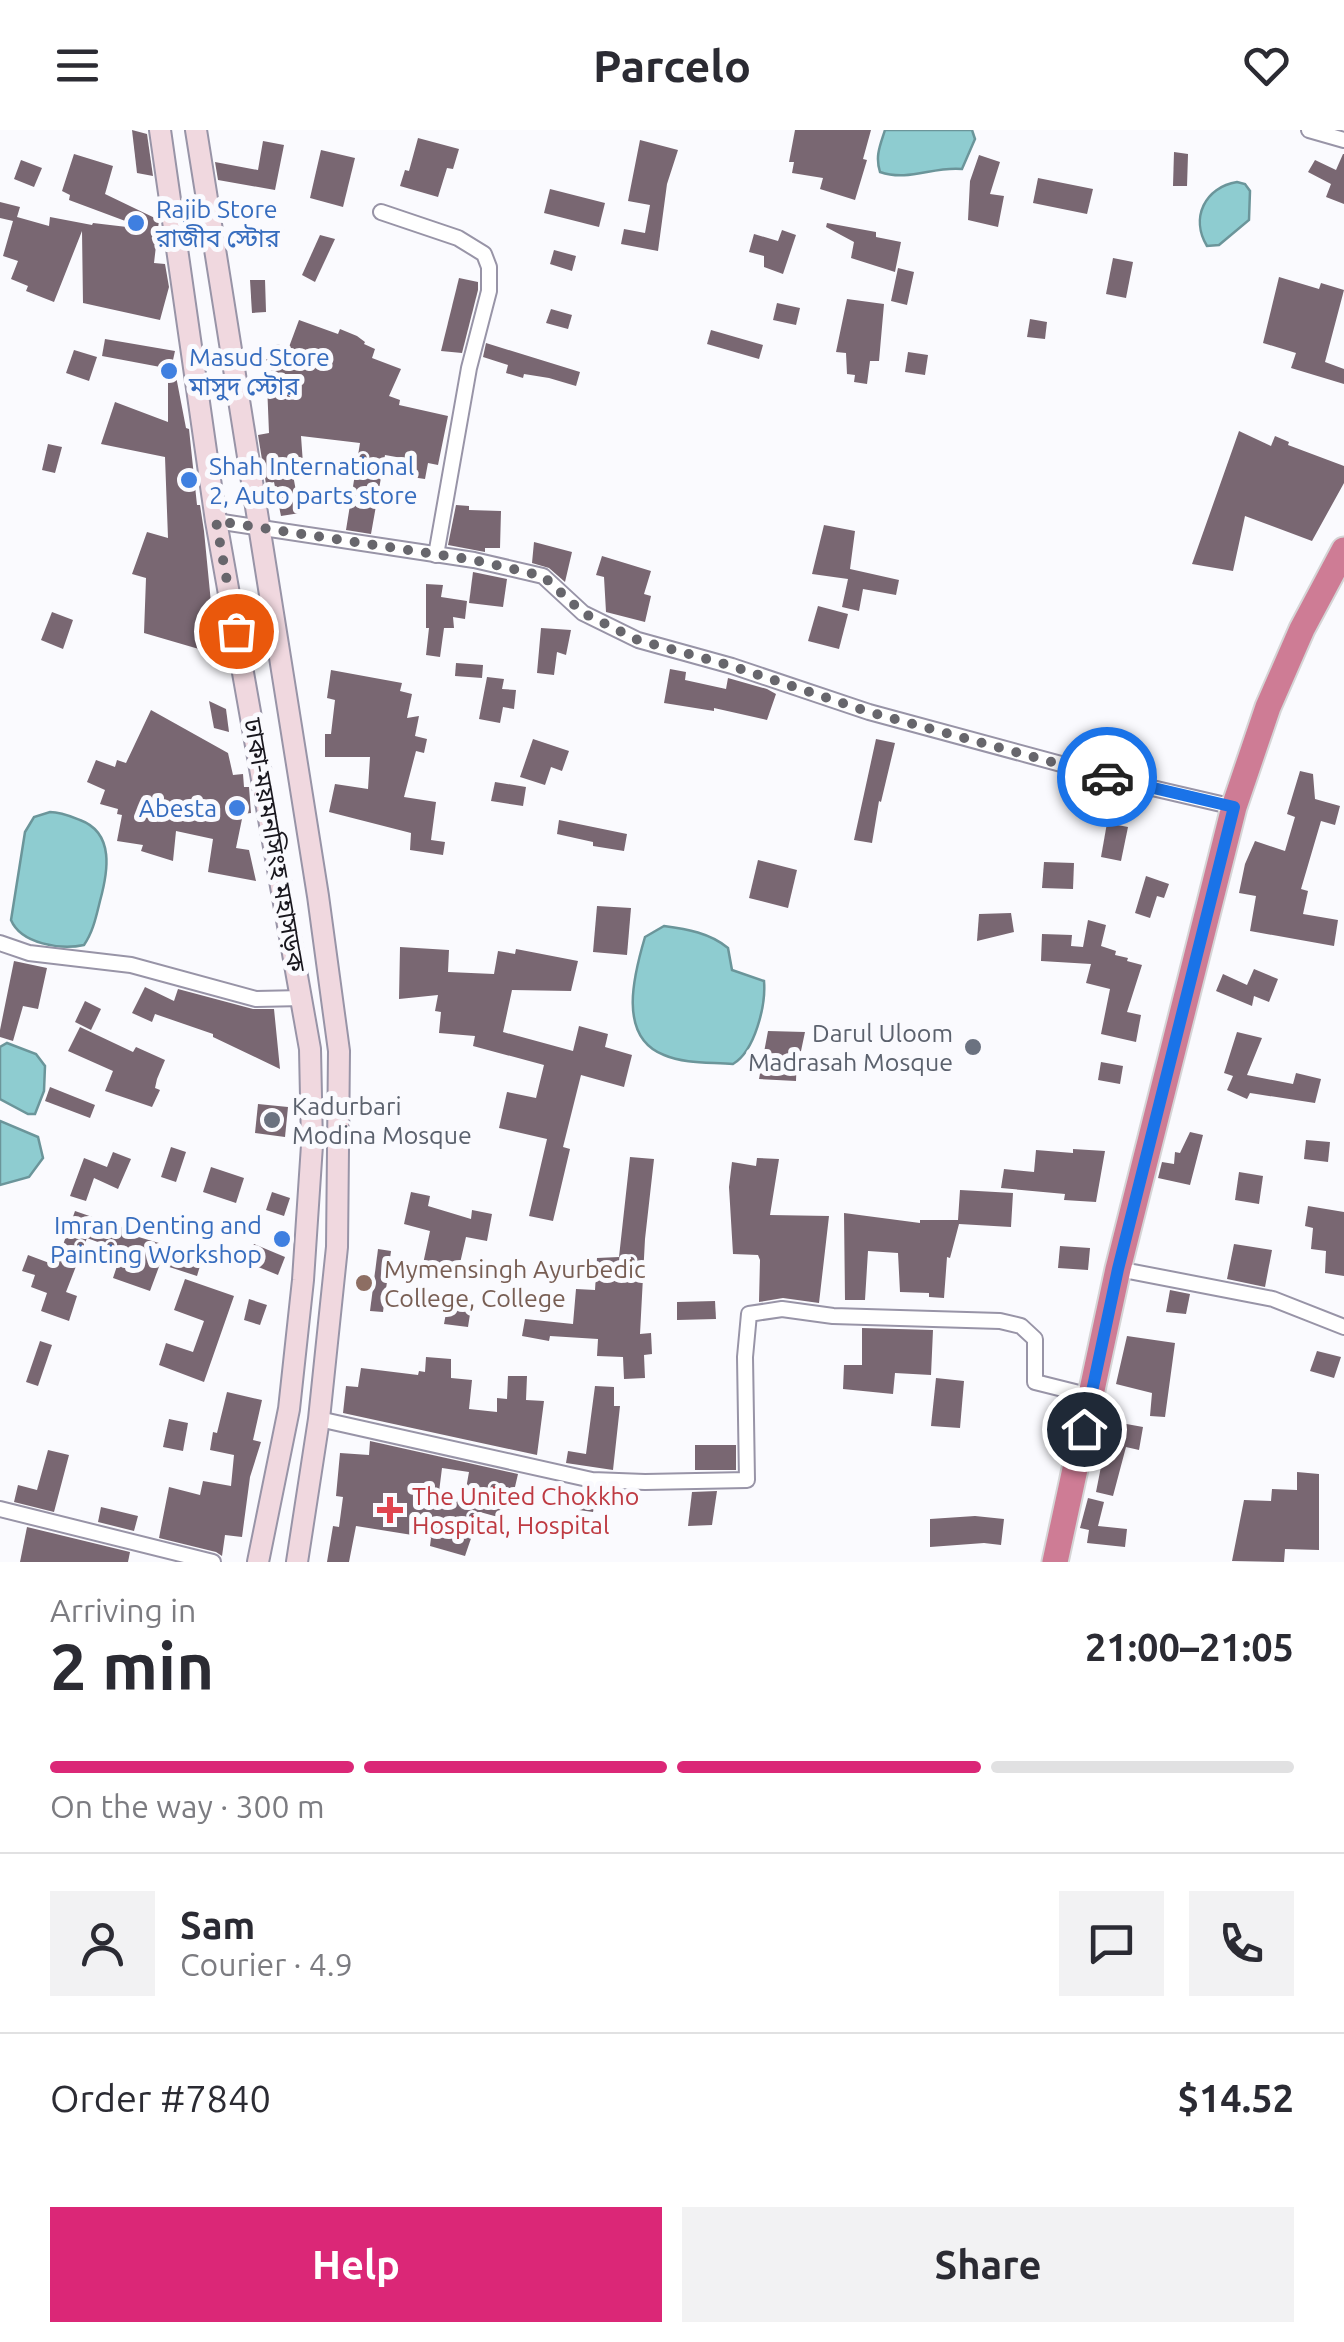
<!DOCTYPE html>
<meta charset="utf-8">
<style>
:root{--surface:#fff;--page:#f2f2f3;--text:#2b2b33;--muted:#7c7c81;--line:#e1e1e2;--accent:#db2777}
body{margin:0;font-family:Ubuntu,"Noto Sans Bengali",sans-serif;background:var(--page);color:var(--text);height:100vh;display:flex;flex-direction:column;font-size:38px;white-space:nowrap}
*{box-sizing:border-box;margin:0}
p{font-size:32px;color:var(--muted)}
.icon{flex:none;width:55px;height:55px;fill:none;stroke:currentColor;stroke-width:2;stroke-linecap:round;stroke-linejoin:round}
.map{position:relative;height:1432px;overflow:hidden}
.details{display:flex;flex-direction:column;background:var(--surface);flex:1}
.details>*{flex:none}
.pin{position:absolute;display:grid;place-items:center;width:85px;height:85px;color:#fff;margin:-42px;border:5px solid #fff;border-radius:50%;box-shadow:0 2px 10px #0007}
.courier{position:absolute;display:grid;place-items:center;width:100px;height:100px;margin:-50px;border:8px solid #1a73e8;border-radius:50%;background:#fff;color:#222;box-shadow:0 2px 12px #0007}
.head em{font-style:normal;font-weight:700}
.head div{display:flex;flex-direction:column-reverse}
.head{display:flex;align-items:center;justify-content:space-between;height:170px;padding:0 50px}
h1{font-size:65px;font-weight:700;line-height:75px}
.bar{display:grid;grid-template-columns:repeat(4,1fr);gap:15px 10px;align-content:center;height:120px;padding:0 50px}
.bar i{height:12px;border-radius:8px;background:var(--line)}
.bar .selected{background:var(--accent)}
.bar p{grid-column:span 4}
.line{display:flex;align-items:center;gap:25px;padding:0 50px;border-top:2px solid var(--line)}
.line div{flex:1}
.round{display:grid;place-items:center;flex:none;width:105px;height:105px;border-radius:0px;background:var(--page)}
.primary-button{display:flex;gap:20px;margin-top:auto;padding:20px 50px}
.primary-button a{flex:1;height:115px;border-radius:0px;background:var(--accent);color:#fff;font-size:40px;font-weight:700;line-height:115px;text-align:center}
.primary-button a+a{background:var(--page);color:var(--text)}
header{display:flex;justify-content:space-between;align-items:center;height:130px;padding:0 50px;background:var(--surface);font-size:45px;font-weight:700}
.map>svg:first-child{display:block}
.water{fill:#8eccd0;stroke:#6b959a;stroke-width:2.5}
.building{fill:#796772;fill-rule:evenodd}
.lines{fill:none;stroke-linecap:round;stroke-linejoin:round}
.street-casing{stroke:#9894a7;stroke-width:18}
.secondary-casing{stroke:#9894a7;stroke-width:24}
.highway-casing{stroke:#d5d5d6;stroke-width:29}
.street{stroke:#fff;stroke-width:14}
.secondary{stroke:#f0d8df;stroke-width:20}
.highway{stroke:#ce7c95;stroke-width:25}
.done{stroke:#67666c;stroke-width:10;stroke-dasharray:0 18}
.route{stroke:#1a73e8;stroke-width:12}
.shop-dot{fill:#3f7fe0;stroke:#fafafe;stroke-width:4}
.worship-dot{fill:#6b7280;stroke:#fafafe;stroke-width:4}
.education-dot{fill:#8d6e63;stroke:#fafafe;stroke-width:4}
.health-dot{fill:#e0444e;stroke:#fafafe;stroke-width:4}
.labels{text-anchor:middle;dominant-baseline:central;stroke-width:10;stroke-linejoin:round;paint-order:stroke}
.shop-label{font-size:25px;fill:#366cbe;stroke:#fafafe;text-anchor:start}
.street-label{font-size:25px;fill:#18161d;stroke:#fafafe}
.worship-label{font-size:25px;fill:#5b616d;stroke:#fafafe;text-anchor:end}
.education-label{font-size:25px;fill:#785e54;stroke:#fafafe;text-anchor:start}
.health-label{font-size:25px;fill:#be3a42;stroke:#fafafe;text-anchor:start}
</style>
<header><svg class="icon" aria-label="menu" viewBox="0 0 24 24"><path d="M4 6h16M4 12h16M4 18h16"/></svg>Parcelo<svg class="icon" aria-label="heart" viewBox="0 0 24 24"><path d="M12 20l-8-8c-3-5 5-10 8-4 3-6 11-1 8 4z"/></svg></header>
<div class="map">
<svg width="1344" height="1432" viewBox="0 0 1344 1432">
<rect width="100%" height="100%" fill="#fafafe"/>
<g class="water">
<path d="M885,0H972L975,9L962,39C933,36 909,52 880,42C875,26 880,16 885,0Z"/>
<path d="M1237,52L1245,54L1250,61L1249,90L1219,115L1207,116C1190,88 1205,57 1237,52Z"/>
<path d="M50,682C61,682 70,686 80,690C115,703 108,742 100,771C96,787 93,802 84,815C61,820 21,814 11,790L25,702L34,687Z"/>
<path d="M664,796C687,799 710,803 728,818L732,840L764,851C766,875 755,921 733,934C710,932 685,934 664,925C617,907 634,844 645,807Z"/>
<path d="M7,913L36,924L45,936L44,961L35,984H28L0,969V917Z"/>
<path d="M0,991L38,1007L43,1028L29,1047L0,1055Z"/>
</g>
<g class="building">
<path d="M132,0L147,4L153,46L137,43Z"/>
<path d="M795,0H871L863,29L867,30L855,70L820,59L823,48L792,43L794,32H789Z"/>
<path d="M418,8L459,19L453,39L447,38L438,67L400,56L405,40L409,41Z"/>
<path d="M640,10L678,20L667,54L658,121L621,114L624,99L645,103L650,75L628,71Z"/>
<path d="M263,11L284,15L275,60L218,50L215,32L258,40Z"/>
<path d="M321,20L355,28L343,77L310,68Z"/>
<path d="M1174,22L1188,24L1187,56H1173Z"/>
<path d="M74,24L113,36L105,64L159,90L154,133L165,134L169,157L160,190L83,173L82,101L54,172L26,161L28,156L11,149L18,131L3,126L13,91L0,88V72L20,77L17,87L49,96L50,87L92,95L93,93L127,97L128,92L69,70L70,65L62,61Z"/>
<path d="M1343,24H1344V74L1326,67L1331,54L1308,42L1315,30L1336,40Z"/>
<path d="M979,25L1000,32L990,64L1004,66L998,97L968,90L970,51Z"/>
<path d="M21,30L42,38L34,57L14,49Z"/>
<path d="M1038,48L1093,59L1087,84L1033,73Z"/>
<path d="M550,59L605,73L599,97L544,83Z"/>
<path d="M827,93L876,102V107L901,112L895,142L851,128L854,112L826,97Z"/>
<path d="M782,100L796,105L783,144L764,137V126L749,122L754,104L778,111Z"/>
<path d="M320,105L335,109L315,152L302,145Z"/>
<path d="M554,120L576,126L572,141L550,134Z"/>
<path d="M1113,128L1133,132L1126,168L1106,164Z"/>
<path d="M898,138L914,142L907,175L891,171Z"/>
<path d="M1279,147L1319,159L1321,153L1344,160L1325,232L1344,239V254L1291,238L1296,223L1263,213Z"/>
<path d="M459,148L478,152V160L462,223L441,221Z"/>
<path d="M250,150H265L266,182L252,183Z"/>
<path d="M847,169L884,174L879,231H870L867,254L854,252L855,245L847,244L846,223L836,222Z"/>
<path d="M777,173L800,178L796,195L773,190Z"/>
<path d="M551,179L572,185L568,199L546,193Z"/>
<path d="M1030,189L1047,192L1045,209L1027,207Z"/>
<path d="M299,190L338,204L340,199L357,206L365,212L364,214L375,219L372,228L401,239L389,266L400,270L399,275L448,286L438,335L428,333L425,349L411,347L413,330L385,325L371,404L346,400L360,313L301,306L303,334H291L300,383L281,386L274,352L266,354L258,305L269,303L266,229L272,231L276,214L289,217Z"/>
<path d="M711,200L763,215L759,229L707,214Z"/>
<path d="M105,209L175,221L171,239L102,226Z"/>
<path d="M486,213L580,242L576,256L549,248L524,244L523,248L506,243L508,235L483,227Z"/>
<path d="M74,220L97,227L89,251L66,243Z"/>
<path d="M908,222L928,225L925,245L905,242Z"/>
<path d="M175,241L186,298L189,299L197,375H200L204,401L216,524L144,503L146,448L132,444L147,402L168,408L165,327L101,314L115,272L168,292V242Z"/>
<path d="M1239,301L1271,316L1275,306L1289,312L1288,315L1344,336V353L1312,411L1245,386L1233,441L1192,434Z"/>
<path d="M48,314L62,317L55,343L42,340Z"/>
<path d="M456,375L469,376V380L501,381L500,418H485V422L448,415Z"/>
<path d="M824,395L855,401L850,439L899,450L896,465L863,459L859,481L842,477L848,449L812,444Z"/>
<path d="M534,412L572,422L565,452L549,438L532,433Z"/>
<path d="M602,426L651,441L644,464L651,466L645,492L606,482L604,447L596,445Z"/>
<path d="M473,442L507,449L503,477L469,473Z"/>
<path d="M426,454L443,455L441,467L467,471L465,489L453,487L454,498H444L440,527L426,525L429,498H426Z"/>
<path d="M818,476L848,484L839,519L808,511Z"/>
<path d="M52,482L73,490L63,519L41,510Z"/>
<path d="M541,498L571,500L566,525L557,522L554,545L537,543Z"/>
<path d="M456,533L483,535L482,548L455,546Z"/>
<path d="M670,539L686,542L685,550L726,559L728,548L767,559L776,564L767,590L714,578V581L664,573Z"/>
<path d="M331,540L402,553L400,561L412,564L407,588L419,586L415,606L427,609L424,623L416,621L404,667L436,672L431,710L445,712L443,725L410,720L411,703L329,682L335,654L368,659L370,627H325V604H331L335,570L327,568Z"/>
<path d="M487,547L504,549L502,559L516,560L514,579L503,577L500,593L479,589Z"/>
<path d="M209,571L226,579L229,602L214,598Z"/>
<path d="M151,580L228,623L233,645L243,644L244,657H249L251,683L243,684L236,718L249,720L256,751L208,742L213,709L176,701L173,731L141,721L143,715L117,711L122,685L117,684L118,679L100,674L105,660L87,652L96,630L115,637L117,630L126,633Z"/>
<path d="M533,609L569,621L562,641L551,637L545,655L520,647Z"/>
<path d="M876,609L895,613L881,672L879,671L872,713L854,710Z"/>
<path d="M1300,641L1313,644L1315,669L1340,676L1335,695L1321,691L1301,759L1308,761L1303,784L1338,790L1334,816L1250,801L1256,766L1239,763L1245,734L1255,711L1285,721L1295,687L1287,684Z"/>
<path d="M495,652L526,657L523,676L491,671Z"/>
<path d="M559,690L627,704L624,721L593,716V712L557,704Z"/>
<path d="M1107,693L1128,697L1121,731L1101,727Z"/>
<path d="M758,730L797,740L788,778L749,768Z"/>
<path d="M1044,732L1074,733L1073,759L1042,758Z"/>
<path d="M1146,746L1169,754L1164,768L1157,766L1150,788L1135,783Z"/>
<path d="M597,776L631,778L627,825L593,822Z"/>
<path d="M1011,783L1014,802L977,811L979,784Z"/>
<path d="M1088,790L1106,795L1101,816L1116,821L1115,825L1128,828L1127,831L1142,835L1127,882L1141,885L1136,912L1101,904L1110,859L1086,853L1091,834L1041,831L1042,804L1072,805L1071,816L1083,817Z"/>
<path d="M400,817L449,820L448,842L494,844L498,821L515,824L516,819L578,831L571,861L512,860L503,902L573,921L579,896L608,904L605,917L632,925L624,957L581,945L563,1017L570,1019L553,1091L529,1086L547,1009L499,998L507,962L536,968L544,935L473,916L475,906L439,903L441,882L435,881L438,865L399,869Z"/>
<path d="M14,831L47,838L38,879L23,876L13,911L0,907V900Z"/>
<path d="M1254,839L1278,849L1269,872L1254,866L1252,876L1216,861L1223,844L1247,855Z"/>
<path d="M145,857L174,871L178,859L253,879H274L280,939L213,907V904L155,884L152,892L132,883Z"/>
<path d="M85,871L101,879L91,900L75,892Z"/>
<path d="M80,897L133,922L136,917L165,930L157,949L155,958L160,960L152,977L105,961L113,941L68,921Z"/>
<path d="M768,901L805,902L801,921L797,922L796,951L759,949Z"/>
<path d="M1237,902L1262,908L1247,945L1293,954L1296,943L1321,949L1315,973L1250,963L1247,969L1227,960L1233,946L1224,943Z"/>
<path d="M1101,932L1123,936L1120,954L1098,950Z"/>
<path d="M50,957L95,975L90,988L45,971Z"/>
<path d="M258,974L288,977L285,1007L255,1003Z"/>
<path d="M1190,1002L1203,1005L1190,1055L1158,1048L1162,1032L1174,1034L1175,1022L1180,1023Z"/>
<path d="M1306,1010L1330,1012L1328,1032L1304,1029Z"/>
<path d="M171,1017L186,1022L176,1052L161,1047Z"/>
<path d="M1073,1019L1105,1021L1096,1072L1064,1070L1065,1064L1001,1058L1004,1039L1034,1042L1036,1020L1073,1023Z"/>
<path d="M113,1022L131,1029L118,1059L94,1048L86,1071L70,1066L84,1028L107,1037Z"/>
<path d="M630,1027L654,1029L645,1109L640,1204L651,1203L652,1224L644,1225L645,1248L624,1249L623,1227L597,1226L598,1209L550,1206L549,1211L522,1206L525,1189L573,1194L576,1159L595,1160L597,1128L619,1127Z"/>
<path d="M757,1028L779,1029L770,1085L829,1086L819,1173L783,1168L759,1172L760,1130L758,1125L733,1124L729,1057L732,1032L756,1036Z"/>
<path d="M211,1037L244,1048L236,1073L203,1062Z"/>
<path d="M1239,1042L1263,1046L1259,1074L1235,1070Z"/>
<path d="M960,1060L1013,1063L1011,1097L959,1094L950,1128L947,1127L944,1168L929,1167V1163L900,1162L898,1123L868,1121L865,1170H845L844,1083L920,1093V1090H958Z"/>
<path d="M272,1062L290,1068L284,1086L266,1080Z"/>
<path d="M411,1062L430,1066L428,1076L471,1089L472,1080L492,1084L487,1111L466,1107L458,1142L423,1134L430,1101L404,1094Z"/>
<path d="M1308,1076L1344,1082V1146L1325,1143L1326,1121L1311,1119L1313,1098L1305,1096Z"/>
<path d="M75,1081L127,1099L125,1103L203,1126L197,1146L160,1134L150,1161L113,1148L122,1121L87,1108L66,1162L77,1166L69,1191L41,1181L47,1163L31,1157L35,1145L22,1141L28,1125L52,1134L54,1128L58,1129Z"/>
<path d="M254,1114L285,1127L278,1145L246,1132Z"/>
<path d="M1234,1114L1272,1120L1265,1157L1227,1149Z"/>
<path d="M1060,1116L1090,1118L1088,1140L1058,1138Z"/>
<path d="M378,1119L391,1121L383,1182L370,1181Z"/>
<path d="M185,1149L234,1166L204,1252L159,1235L166,1213L193,1222L204,1191L174,1180Z"/>
<path d="M1170,1160L1190,1164L1186,1184L1166,1182Z"/>
<path d="M449,1167L472,1171L468,1197L444,1194Z"/>
<path d="M249,1169L267,1175L260,1195L244,1190Z"/>
<path d="M715,1171L716,1189L677,1190V1172Z"/>
<path d="M862,1198L933,1200L931,1245L895,1243L893,1264L843,1259L844,1235H862Z"/>
<path d="M1127,1206L1175,1213L1165,1287L1150,1286L1152,1263L1116,1254Z"/>
<path d="M40,1211L52,1215L38,1256L26,1252Z"/>
<path d="M1317,1221L1341,1227L1334,1248L1310,1241Z"/>
<path d="M426,1227L451,1229V1248L472,1250L469,1279L497,1282V1268L507,1269L508,1246H527L526,1270L544,1271L537,1325L343,1283L346,1256L358,1257L361,1238L418,1245L419,1241L425,1242Z"/>
<path d="M936,1248L964,1251L960,1298L931,1296Z"/>
<path d="M595,1256L614,1257V1276H620L613,1340L566,1333L568,1321L586,1324Z"/>
<path d="M227,1262L262,1270L253,1310L261,1312L250,1347L242,1407L225,1405L222,1426L216,1422L159,1408L169,1357L200,1365L203,1351L231,1356L234,1325L210,1320L213,1302L217,1303Z"/>
<path d="M169,1289L188,1293L183,1321L163,1317Z"/>
<path d="M1110,1291L1143,1297L1139,1320L1126,1317L1113,1366L1096,1362Z"/>
<path d="M370,1311L518,1344L511,1374L503,1371L498,1387L480,1382L465,1426L430,1416L431,1408L356,1396L349,1432H327L333,1396L339,1397L343,1367L336,1366L340,1323L369,1325ZM442,1338L469,1342L464,1370L439,1362Z"/>
<rect x="695" y="1315" width="41" height="25"/>
<path d="M48,1320L69,1325L54,1382L14,1372L18,1355L37,1360Z"/>
<path d="M1297,1342L1319,1344V1420L1285,1419L1284,1432L1232,1431L1244,1370L1271,1371L1272,1359L1297,1360Z"/>
<path d="M582,1359L597,1361L593,1382L579,1380Z"/>
<path d="M717,1361L712,1395L688,1396L692,1362Z"/>
<path d="M1088,1368L1104,1372L1098,1396L1127,1399L1125,1417L1087,1413L1089,1400L1080,1398Z"/>
<path d="M101,1377L138,1386L134,1401L98,1392Z"/>
<path d="M975,1386L1004,1389L1001,1415L984,1413L930,1417V1389Z"/>
<path d="M27,1397L130,1422L128,1432H20Z"/>
</g>
<g class="lines">
<g class="street-casing">
<g id="street">
<path d="M1309,0L1344,10"/>
<path d="M381,82L458,108L484,124L489,137V161L469,238L436,425"/>
<path d="M216,391L474,430L543,446L583,483L638,510L732,536L869,582L1135,654L1234,677"/>
<path d="M0,813L29,823L131,835L256,869L303,868"/>
<path d="M1118,1139L1273,1169L1344,1197"/>
<path d="M319,1289L592,1350L645,1352L747,1350L745,1227L749,1184L782,1179L833,1186L1000,1191L1021,1196L1035,1209V1252L1091,1266"/>
<path d="M0,1379L213,1432"/>
</g>
</g>
<g class="secondary-casing">
<g id="secondary">
<path d="M160,0L216,391L310,919L312,1015L303,1150L289,1279L258,1432"/>
<path d="M196,0L318,766L339,921L337,1117L319,1289L297,1432"/>
</g>
</g>
<g class="highway-casing">
<path id="highway" d="M1055,1432L1118,1139L1234,677L1268,577L1302,499L1344,420"/>
</g>
<use href="#street" class="street"/>
<use href="#secondary" class="secondary"/>
<use href="#highway" class="highway"/>
</g>
<g class="lines">
<path class="done" d="M236,501L216,391L474,430L543,446L583,483L638,510L732,536L869,582L1107,647"/>
<path class="route" d="M1084,1299L1118,1139L1234,677L1107,647"/>
</g>
<g class="shop-dot">
<circle cx="136" cy="93" r="10"/>
<circle cx="169" cy="241" r="10"/>
<circle cx="189" cy="350" r="10"/>
<circle cx="237" cy="678" r="10"/>
<circle cx="282" cy="1109" r="10"/>
</g>
<g class="worship-dot">
<circle cx="973" cy="917" r="10"/>
<circle cx="272" cy="990" r="10"/>
</g>
<circle class="education-dot" cx="364" cy="1153" r="10"/>
<path class="health-dot" d="M385 1365h10v10h10v10h-10v10h-10v-10h-10v-10h10z"/>
<g class="labels">
<g class="shop-label">
<text x="156" y="79">Rajib Store<tspan x="156" dy="29">রাজীব স্টোর</tspan></text>
<text x="189" y="227">Masud Store<tspan x="189" dy="29">মাসুদ স্টোর</tspan></text>
<text x="209" y="336">Shah International<tspan x="209" dy="29">2, Auto parts store</tspan></text>
<text x="217" y="678" text-anchor="end">Abesta</text>
<text x="262" y="1095" text-anchor="end">Imran Denting and<tspan x="262" dy="29">Painting Workshop</tspan></text>
</g>
<g class="street-label">
<text transform="translate(275 715) rotate(80)">ঢাকা-ময়মনসিংহ মহাসড়ক</text>
</g>
<g class="worship-label">
<text x="953" y="903">Darul Uloom<tspan x="953" dy="29">Madrasah Mosque</tspan></text>
<text x="292" y="976" text-anchor="start">Kadurbari<tspan x="292" dy="29">Modina Mosque</tspan></text>
</g>
<g class="education-label">
<text x="384" y="1139">Mymensingh Ayurbedic<tspan x="384" dy="29">College, College</tspan></text>
</g>
<g class="health-label">
<text x="412" y="1366">The United Chokkho<tspan x="412" dy="29">Hospital, Hospital</tspan></text>
</g>
</g>
</svg>
<div class="pin" style="left:236px;top:501px;background:#ea580c"><svg class="icon" aria-label="bag" viewBox="0 0 24 24"><path d="M5 8h14l-1 12H6zM9 8a3 3 0 0 1 6 0"/></svg></div>
<div class="pin" style="left:1084px;top:1299px;background:#1f2937"><svg class="icon" aria-label="home" viewBox="0 0 24 24"><path d="M3 11l9-7 9 7M6 9v11h12V9"/></svg></div>
<div class="courier" style="left:1107px;top:647px"><svg class="icon" aria-label="car" viewBox="0 0 24 24"><path d="M5 17H2v-5l4-1 3-4h7l3 4 3 1v5h-3M9 17h6M6 11h13"/><circle cx="7" cy="17" r="2"/><circle cx="17" cy="17" r="2"/></svg></div>
</div>
<section class="details">
<div class="head"><div><h1>2 min</h1><p>Arriving in</p></div><em>21:00–21:05</em></div>
<div class="bar"><i class="selected"></i><i class="selected"></i><i class="selected"></i><i></i><p>On the way · 300 m</p></div>
<div class="line" style="height:180px"><a class="round"><svg class="icon" aria-label="person" viewBox="0 0 24 24"><circle cx="12" cy="8" r="4"/><path d="M4 21q1-7 8-7t8 7"/></svg></a><div><b>Sam</b><p>Courier · 4.9</p></div><a class="round"><svg class="icon" aria-label="chat" viewBox="0 0 24 24"><path d="M4 5h16v11H9l-5 4z"/></svg></a><a class="round"><svg class="icon" aria-label="phone" viewBox="0 0 24 24"><path d="M5 4h4l2 5-3 2q2 4 5 5l2-3 5 2v4C11 20 4 13 5 4z"/></svg></a></div>
<div class="line" style="height:130px"><div>Order #7840</div><b>$14.52</b></div>
<div class="primary-button"><a>Help</a><a>Share</a></div>
</section>
